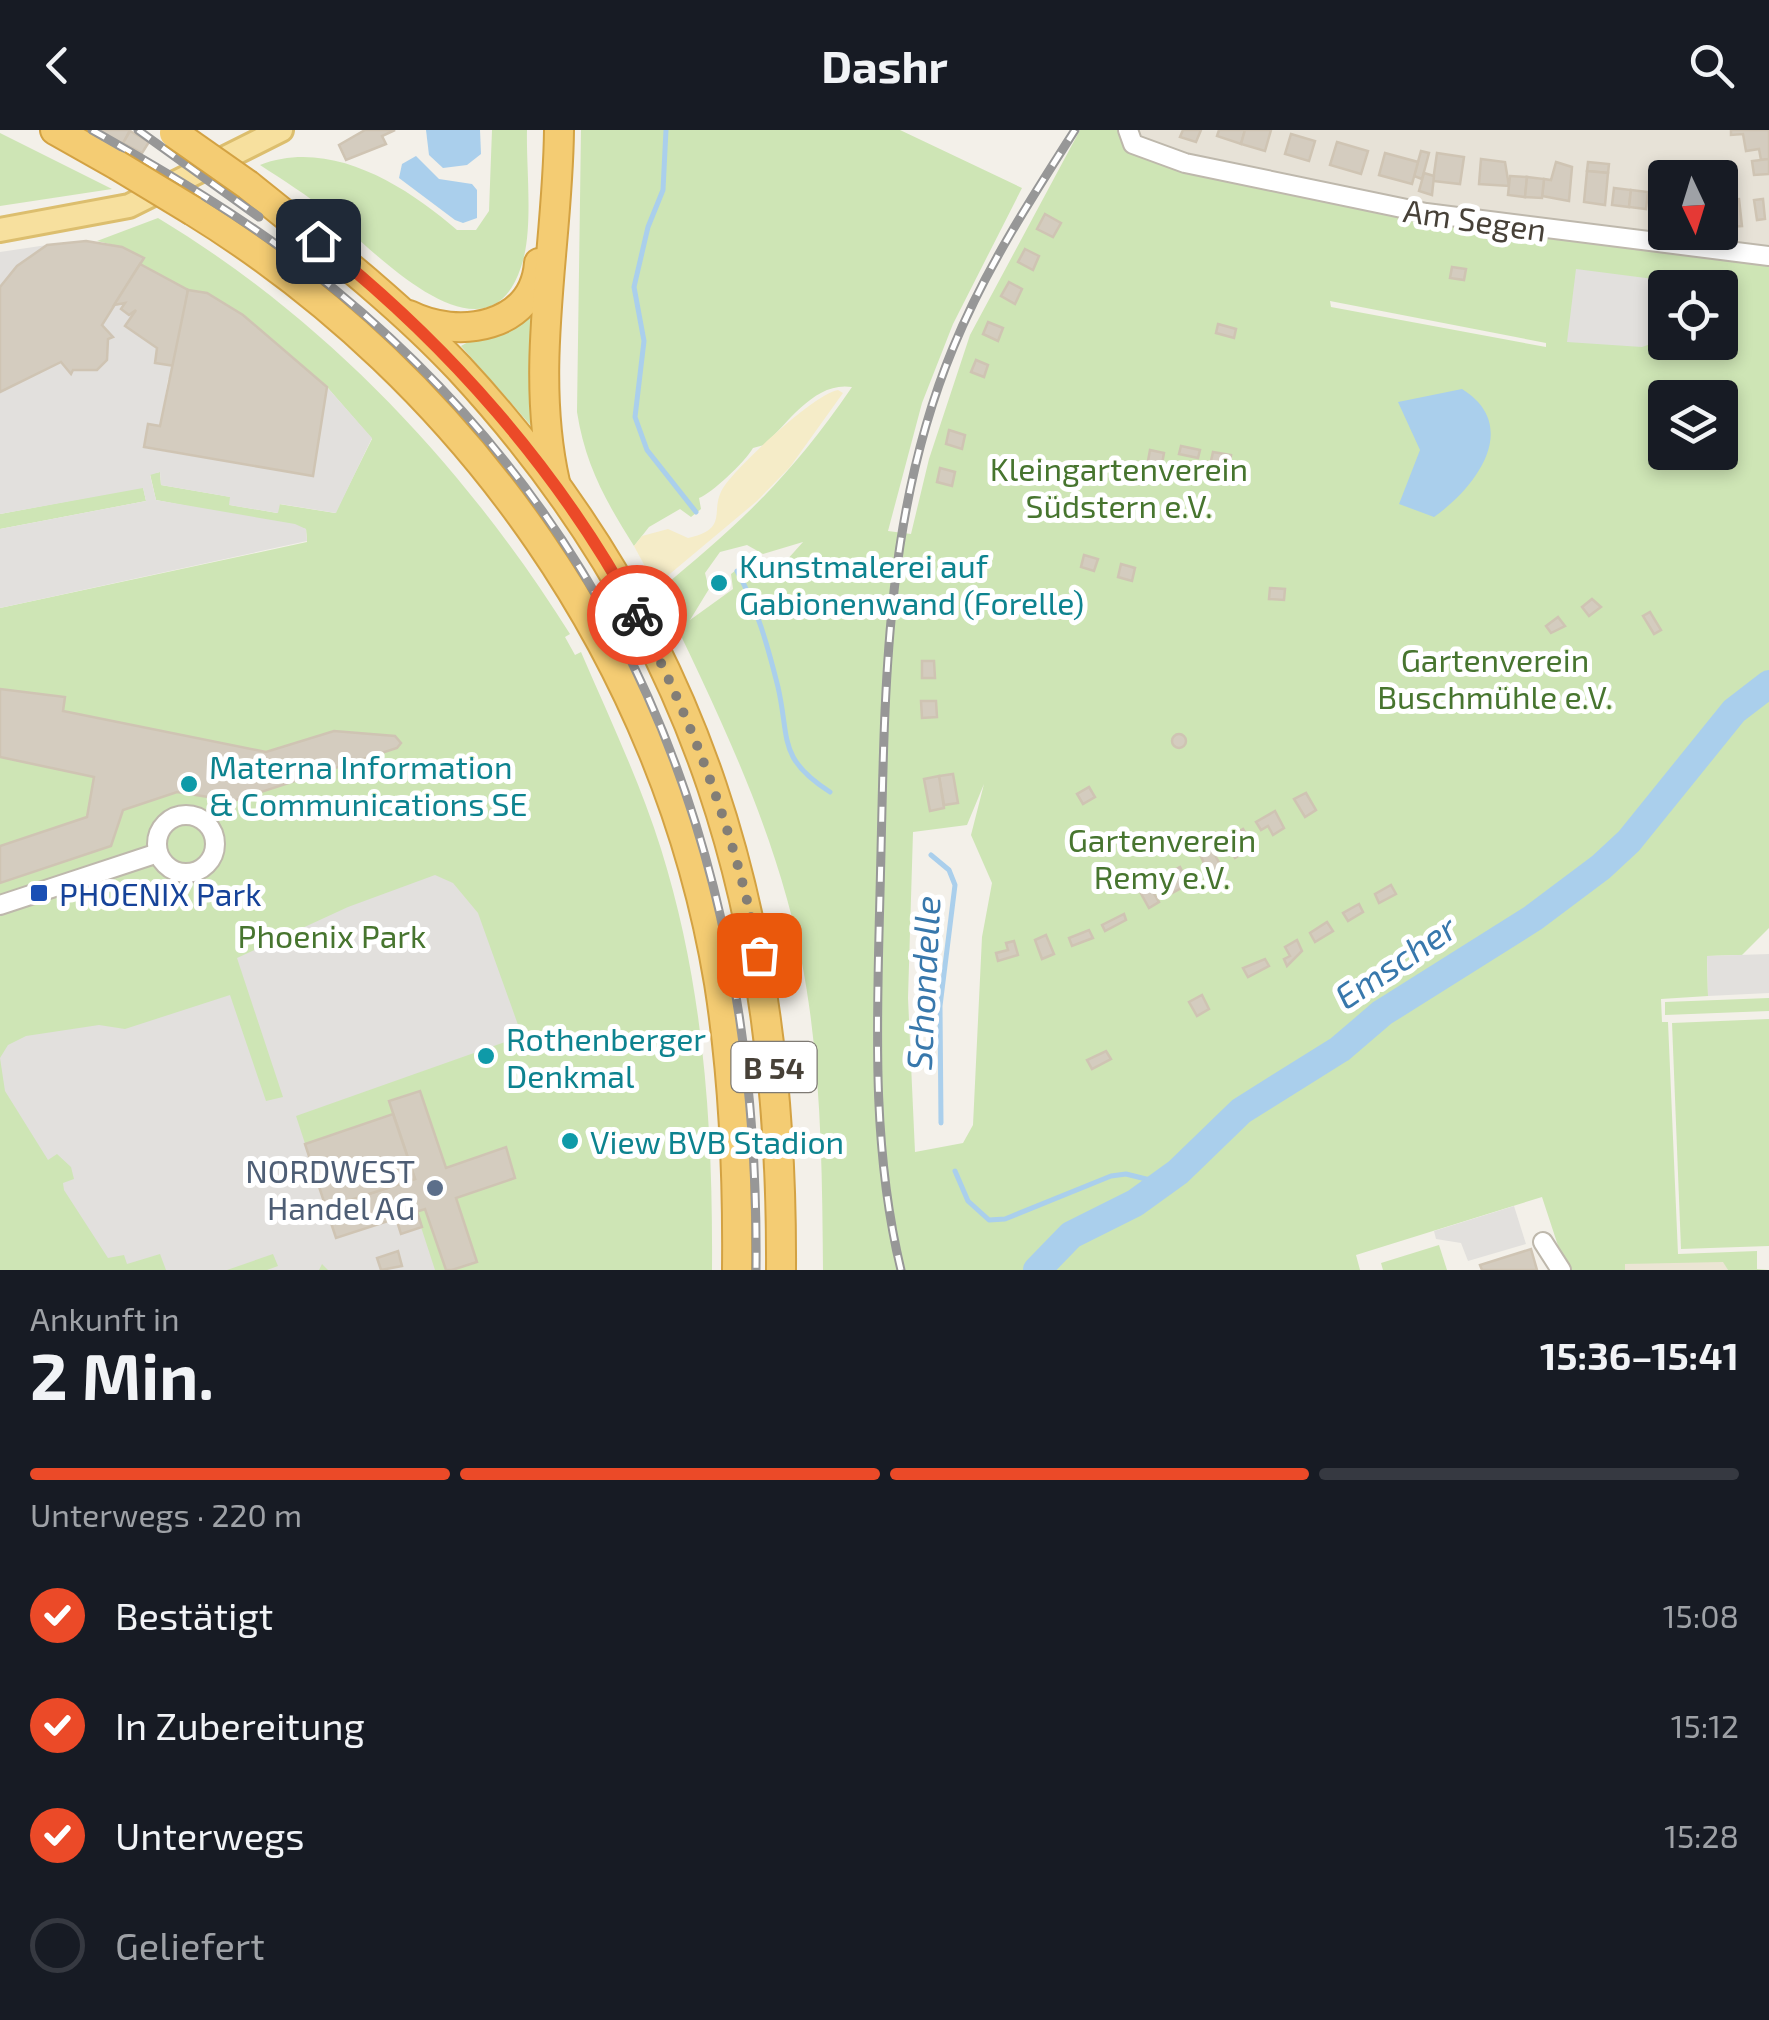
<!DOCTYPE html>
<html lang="de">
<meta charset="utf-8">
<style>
:root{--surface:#171b24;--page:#242831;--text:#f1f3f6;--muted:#9ea1a6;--line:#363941;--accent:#eb4a28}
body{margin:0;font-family:"Exo 2",sans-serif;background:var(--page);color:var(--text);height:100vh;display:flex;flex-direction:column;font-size:38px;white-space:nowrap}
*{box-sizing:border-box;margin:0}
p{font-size:32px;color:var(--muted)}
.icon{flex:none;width:55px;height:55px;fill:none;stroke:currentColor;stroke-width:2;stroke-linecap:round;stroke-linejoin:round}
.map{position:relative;height:1140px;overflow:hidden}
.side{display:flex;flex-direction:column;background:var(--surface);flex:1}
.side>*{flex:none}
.needle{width:65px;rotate:176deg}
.tools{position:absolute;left:1648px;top:30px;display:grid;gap:20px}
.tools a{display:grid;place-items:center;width:90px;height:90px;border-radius:10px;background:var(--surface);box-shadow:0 5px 15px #0003;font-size:50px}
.pin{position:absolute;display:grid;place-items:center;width:85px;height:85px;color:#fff;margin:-42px;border-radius:20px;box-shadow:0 5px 15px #0006}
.courier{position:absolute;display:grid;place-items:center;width:100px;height:100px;margin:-50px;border:8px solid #eb4a28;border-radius:50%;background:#fff;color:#222;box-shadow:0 2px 12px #0007}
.overview em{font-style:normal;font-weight:700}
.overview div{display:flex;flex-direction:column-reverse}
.overview{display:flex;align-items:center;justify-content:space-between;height:170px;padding:0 30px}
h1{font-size:65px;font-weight:700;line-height:75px}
.bar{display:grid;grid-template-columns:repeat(4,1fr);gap:15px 10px;align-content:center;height:120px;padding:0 30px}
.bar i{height:12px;border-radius:8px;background:var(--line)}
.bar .active{background:var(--accent)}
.bar p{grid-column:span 4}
ol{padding:0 30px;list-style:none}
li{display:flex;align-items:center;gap:30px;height:110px}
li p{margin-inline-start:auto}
li .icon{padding:10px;border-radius:50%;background:var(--accent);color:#fff;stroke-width:4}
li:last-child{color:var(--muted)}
li i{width:55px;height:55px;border:5px solid var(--line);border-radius:50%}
header{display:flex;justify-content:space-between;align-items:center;height:130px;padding:0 30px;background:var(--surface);font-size:45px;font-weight:700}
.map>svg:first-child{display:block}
.residential{fill:#e7e2d7;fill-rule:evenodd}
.education{fill:#ebe5d4}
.green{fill:#cee5b5;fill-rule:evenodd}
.sand{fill:#f5ecc8}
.parking{fill:#e2e0dd}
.water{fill:#aacfec}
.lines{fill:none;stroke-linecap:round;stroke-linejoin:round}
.stream{stroke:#aacfec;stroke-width:5}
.river{stroke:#aacfec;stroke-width:28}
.building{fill:#d4ccbf;stroke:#cfc4b3;stroke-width:2.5}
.minor-casing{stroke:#beb8ac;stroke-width:22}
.major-casing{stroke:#dcbe6e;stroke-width:28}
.highway-casing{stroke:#d3a243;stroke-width:32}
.minor{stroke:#fff;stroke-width:18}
.major{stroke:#f7e09e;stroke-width:22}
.highway{stroke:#f4cc73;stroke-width:28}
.rail-casing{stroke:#979797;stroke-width:9}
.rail{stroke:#fff;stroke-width:5;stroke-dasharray:15;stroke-linecap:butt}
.highway-bridge-casing{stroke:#d3a243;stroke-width:32;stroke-linecap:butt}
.highway-bridge{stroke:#f4cc73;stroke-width:28}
.done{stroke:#837e76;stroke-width:10;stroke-dasharray:0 18}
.route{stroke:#eb4a28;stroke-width:12}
.culture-dot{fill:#0f9aa8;stroke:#fff;stroke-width:4}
.transit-dot{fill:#1a4fb4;stroke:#fff;stroke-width:4}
.service-dot{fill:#5c6f8a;stroke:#fff;stroke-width:4}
.labels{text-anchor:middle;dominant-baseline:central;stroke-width:10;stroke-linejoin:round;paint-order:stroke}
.shield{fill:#fff;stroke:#7e7a74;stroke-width:2.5}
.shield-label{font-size:30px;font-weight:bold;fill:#474138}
.street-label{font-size:32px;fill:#474138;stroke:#fff}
.park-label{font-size:32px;fill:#47752f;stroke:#fff}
.culture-label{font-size:32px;fill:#0d838f;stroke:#fff;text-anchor:start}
.transit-label{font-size:32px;fill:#164399;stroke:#fff;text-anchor:start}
.service-label{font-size:32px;fill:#4e5e75;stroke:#fff;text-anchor:end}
.water-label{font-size:35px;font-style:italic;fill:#3878ac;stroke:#fff}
</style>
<header><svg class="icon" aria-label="back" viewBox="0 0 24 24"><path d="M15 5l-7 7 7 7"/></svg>Dashr<svg class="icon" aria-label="search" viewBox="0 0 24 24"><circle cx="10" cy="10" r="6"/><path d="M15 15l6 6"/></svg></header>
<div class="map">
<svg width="1769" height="1140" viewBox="0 0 1769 1140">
<rect width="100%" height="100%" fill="#f3f0e9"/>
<path class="residential" d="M1133,0H1769V122L1486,89L1278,49L1134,11ZM1665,48H1720V102H1665Z"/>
<path class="education" d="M1675,1131L1724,1132L1728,1140H1625L1624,1134Z"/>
<g class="green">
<path d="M492,0H527C526,39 534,101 521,137C486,244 370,117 329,83C307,65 283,50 260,35C330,8 405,55 457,100H476L489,81Z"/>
<path d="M581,0H900L1022,58L953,194L922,273L888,401L911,404L929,329L970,205L1080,0H1121L1182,37L1769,134V798L1742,825L1707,826L1708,866L1661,869L1662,892H1668L1678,1124L1757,1121V1139L1769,1140H1728L1723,1132L1625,1134V1140H1566L1542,1067L1356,1125L1360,1140H823C822,1016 821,890 787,769C758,663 707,560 659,460C741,393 791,346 852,257C815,251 789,292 764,315L753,318C745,332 711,364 699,368L701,379L691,387L680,379L649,397L634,416C606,372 585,334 577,282ZM1665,158H1720V212H1665ZM1330,171L1546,213V217L1331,177ZM1665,268H1720V322H1665ZM803,412L768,451L740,437L731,444L733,459L690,490L709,459L705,443L720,422L747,415L763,424ZM984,654L971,705L992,753L982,807L973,995L963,1013L915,1022L908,868L913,702L967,695Z"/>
<path d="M0,3L112,59L0,76Z"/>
<path d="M158,88C326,189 466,338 570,504L565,507L575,525L581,522C609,587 640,652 661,719C704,856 713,997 712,1140H0V478L307,412L306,399L156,370L150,344L160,342L161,355L231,367L230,375L277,383L279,374L335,383L372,309L327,257L243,185L207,163L188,160L140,134L144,128L122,117L97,111Z"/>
<path d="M535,174L540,306L461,216Z"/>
<path d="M143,357L146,371L0,399V384Z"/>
<path d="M1769,868V881L1665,885V872Z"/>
<path d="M1769,889V1116L1681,1119L1672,893Z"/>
<path d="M1439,1115L1447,1140H1383L1381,1133Z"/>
</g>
<path class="sand" d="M838,260L843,263L790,337L757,371L659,453L653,451L634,416L642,406L668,399L688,408C730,399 709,381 723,358C736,337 814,264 838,260Z"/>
<g class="parking">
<path d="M47,115L17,136L0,157V122Z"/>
<path d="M1576,139L1669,151L1665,158V209L1642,217L1567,212Z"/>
<path d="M125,173L121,180L128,185L136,180L125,197L157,218L156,233L175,236L173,250L168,249L160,296L145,318L313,346L327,257L372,308L336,383L280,374L278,383L229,375L230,367L161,355L160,342L150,345L156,370L295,394L306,399L307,411L0,478V399L146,371L143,358L0,384V261L61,232L70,244L73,240H98L107,230L108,209L113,207L102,195L114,175Z"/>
<path d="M435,745L453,753L478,783L522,906L296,986L336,1108L396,1088L401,1104L421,1097L435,1140H328L322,1134L319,1140H267L278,1136L273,1124L227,1140H166L160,1124L127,1134L124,1125L108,1128L64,1060L63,1053L74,1049L71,1037L57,1024L48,1030L5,961L0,928L8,915L26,906L99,895L125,899L230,865L266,971L283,967L237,828L348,777Z"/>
<path d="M1769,824V863L1708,866L1707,826Z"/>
<path d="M1514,1076L1526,1114L1468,1131L1461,1113L1436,1109L1434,1101Z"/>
</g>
<g class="water">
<path d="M426,0H480L481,24L467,35L443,38L429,25Z"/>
<path d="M416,26L439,49L472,54L477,60V88L463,93L455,90L399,48L402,34Z"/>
<path d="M1462,259C1523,297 1474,359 1434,387L1399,374L1420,320L1398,272Z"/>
</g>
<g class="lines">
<g class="stream">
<path d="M666,0L663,60L648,97L634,157L644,211L635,287L647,320L696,382"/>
<path d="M737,441C757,477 768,517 778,557C790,609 777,628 830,662"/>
<path d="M931,725L949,740L955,755L940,876L941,993"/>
<path d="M955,1041L968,1071L989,1090L1005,1089L1111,1046L1126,1044L1162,1053"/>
</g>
<path class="river" d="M1037,1140L1071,1105L1135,1073L1178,1042L1241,981L1340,919L1382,883L1533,788L1601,737L1629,711L1734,581L1769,554"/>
</g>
<g class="building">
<path d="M99,0H130L123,14Z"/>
<path d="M365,0H395L382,6L386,14L346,30L339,15Z"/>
<path d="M1183,0H1201L1196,12L1180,7Z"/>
<path d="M1219,0H1245L1241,14L1217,6Z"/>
<path d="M1245,0H1271L1265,21L1241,14Z"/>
<path d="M1731,0H1769V29L1761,30L1759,19L1746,21L1743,4L1731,5Z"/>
<path d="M130,1L149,12L142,23L123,13Z"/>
<path d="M1291,4L1315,11L1309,31L1285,24Z"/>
<path d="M1337,12L1368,21L1361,44L1330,35Z"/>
<path d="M1421,21L1429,23L1422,49L1414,46Z"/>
<path d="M1385,23L1418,32L1412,54L1379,45Z"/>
<path d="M1437,23L1464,27L1460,54L1433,51Z"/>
<path d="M1481,29L1505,32L1509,56L1479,54Z"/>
<path d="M1769,29V44L1754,45L1752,31Z"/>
<path d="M1556,32L1572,37L1569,71L1542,66L1544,49L1551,50Z"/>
<path d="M1588,32L1609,34L1608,43L1587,41Z"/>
<path d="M1587,41L1608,43L1605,75L1584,72Z"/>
<path d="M1424,43L1434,46L1432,65L1419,61Z"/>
<path d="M1510,46L1527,47L1525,67L1508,65Z"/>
<path d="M1527,47L1544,49L1542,68L1525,67Z"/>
<path d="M1614,58L1631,60L1629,77L1612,75Z"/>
<path d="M1631,60L1648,62L1646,79L1629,77Z"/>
<path d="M1739,69L1742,96L1728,97L1727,89L1720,90V71Z"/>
<path d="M1763,69L1765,89L1757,90L1754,70Z"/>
<path d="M1045,84L1061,93L1053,107L1037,99Z"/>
<path d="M86,111L122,117L144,128L102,195L113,207L108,209L107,230L97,240H73L71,244L61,232L0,262V157L17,136L47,115Z"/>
<path d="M1025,119L1039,126L1033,140L1018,132Z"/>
<path d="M140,134L188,160L175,236L155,233L157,218L125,196L136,180L129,185L121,179L125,173L114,175Z"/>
<path d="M1452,137L1466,139L1464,150L1450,148Z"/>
<path d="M1009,152L1022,159L1015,174L1001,166Z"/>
<path d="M188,160L207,163L243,185L327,257L313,346L144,317L148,294L160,296Z"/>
<path d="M988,192L1003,198L998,211L983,204Z"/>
<path d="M1218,194L1236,199L1234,208L1216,203Z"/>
<path d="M976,230L988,235L984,247L971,242Z"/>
<path d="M949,300L965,305L962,319L946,314Z"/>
<path d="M1181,316L1200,320L1198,328L1179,324Z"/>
<path d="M1150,320L1164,323L1162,334L1148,331Z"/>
<path d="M1213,322L1231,325L1230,334L1211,331Z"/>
<path d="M940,338L955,342L952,356L937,352Z"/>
<path d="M1084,425L1098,429L1094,441L1081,437Z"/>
<path d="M1121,434L1135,438L1132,451L1118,447Z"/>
<path d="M1270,458L1285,459L1284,470L1269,469Z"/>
<path d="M1592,469L1601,477L1589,486L1582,477Z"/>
<path d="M1650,482L1661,500L1654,504L1643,486Z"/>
<path d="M1558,487L1565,496L1551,503L1546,496Z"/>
<path d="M922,531H934L935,548H922Z"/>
<path d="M0,559L65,567L63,581L266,622L334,601L395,606L401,613L397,618L233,671L177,662L123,680L111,716L0,753V716L87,687L94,647L0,627Z"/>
<path d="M921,571H936L937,587L922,588Z"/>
<circle cx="1179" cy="611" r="7"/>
<path d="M953,644L958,673L944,675L939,646Z"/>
<path d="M939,646L944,678L930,681L924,649Z"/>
<path d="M1089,657L1095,667L1083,674L1077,664Z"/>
<path d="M1306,663L1316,680L1305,687L1294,669Z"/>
<path d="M1275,681L1284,698L1273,705L1268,696L1261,700L1256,692Z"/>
<path d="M1243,699L1253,716L1235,728L1225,710Z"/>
<path d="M1211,718L1221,736L1208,743L1200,724Z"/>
<path d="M1180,737L1189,754L1172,763L1169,757L1175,753L1169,743Z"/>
<path d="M1149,755L1159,772L1149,778L1139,760Z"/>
<path d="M1391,755L1396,764L1379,773L1375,764Z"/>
<path d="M1359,774L1363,782L1348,791L1343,783Z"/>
<path d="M1124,784L1126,790L1105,801L1102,795Z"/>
<path d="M1327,792L1333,801L1315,812L1310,803Z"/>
<path d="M1089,800L1093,808L1072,816L1069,808Z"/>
<path d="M1046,805L1054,824L1042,829L1035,810Z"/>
<path d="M1297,810L1302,821L1287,836L1284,829L1290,826L1285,817Z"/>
<path d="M1014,811L1018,825L998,831L996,823L1008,820L1006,813Z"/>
<path d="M1265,829L1269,836L1248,847L1243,838Z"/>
<path d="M1202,865L1209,879L1197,886L1189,872Z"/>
<path d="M1106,921L1111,929L1092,939L1087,930Z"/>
<path d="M420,961L446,1038L506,1017L515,1048L456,1068L477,1132L452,1140H446L425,1079L336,1108L326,1078L415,1049L389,971Z"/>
<path d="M393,984L415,1049L326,1078L305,1014Z"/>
<path d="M417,1081L422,1097L401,1104L396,1088Z"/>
<path d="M1531,1119L1537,1140H1482L1480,1135Z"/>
<path d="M398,1121L402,1136L381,1140L377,1128Z"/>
</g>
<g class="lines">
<g class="minor-casing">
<g id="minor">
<path d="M1128,0L1133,14L1185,33L1426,83L1769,126"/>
<circle cx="186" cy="714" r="29"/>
<path d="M0,775L158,723"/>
<path d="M1543,1112L1561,1140"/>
</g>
</g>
<g class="major-casing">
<path id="major" d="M0,100L129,76L281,0"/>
</g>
<g class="highway-casing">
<g id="highway">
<path d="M55,0L117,35"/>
<path d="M248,55C320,113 395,170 459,238C702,500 783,790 781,1140"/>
<path d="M193,81C467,250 666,533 719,853C734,948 738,1044 737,1140"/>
<path d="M409,185C458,210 534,198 539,133"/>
<path d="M555,352C529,237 558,116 559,0"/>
</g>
</g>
<use href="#minor" class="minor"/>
<use href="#major" class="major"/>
<use href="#highway" class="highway"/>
<g class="rail-casing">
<g id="rail">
<path d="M92,0C166,42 241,86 308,138C632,390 760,739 756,1140"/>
<path d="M138,0L259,87"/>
<path d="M901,1140C871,1016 877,890 880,763C885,578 881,392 953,218C985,140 1030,70 1075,0"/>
</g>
</g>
<use href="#rail" class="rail"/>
<g class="highway-bridge-casing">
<g id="highway-bridge">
<path d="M174,3L248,55"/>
<path d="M117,35L193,81"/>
</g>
</g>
<use href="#highway-bridge" class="highway-bridge"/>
</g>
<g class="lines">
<path class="done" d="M637,485C693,592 736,706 759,825"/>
<path class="route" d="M318,111C447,213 559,340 637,485"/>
</g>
<g class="culture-dot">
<circle cx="719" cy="453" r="10"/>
<circle cx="189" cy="654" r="10"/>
<circle cx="486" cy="926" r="10"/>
<circle cx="570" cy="1011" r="10"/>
</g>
<rect class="transit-dot" x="29" y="753" width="20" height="20" rx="5"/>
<circle class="service-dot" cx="435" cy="1058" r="10"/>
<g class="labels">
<rect class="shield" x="731.5" y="912" width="85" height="50" rx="8"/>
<g class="shield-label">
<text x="774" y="937">B 54</text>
</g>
<g class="street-label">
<text transform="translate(1475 89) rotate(8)">Am Segen</text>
</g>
<g class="park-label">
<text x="1119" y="338">Kleingartenverein<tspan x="1119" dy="37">Südstern e.V.</tspan></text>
<text x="1495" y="529">Gartenverein<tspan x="1495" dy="37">Buschmühle e.V.</tspan></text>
<text x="1162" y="709">Gartenverein<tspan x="1162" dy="37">Remy e.V.</tspan></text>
<text x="332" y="805">Phoenix Park</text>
</g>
<g class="culture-label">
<text x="739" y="435">Kunstmalerei auf<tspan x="739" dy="37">Gabionenwand (Forelle)</tspan></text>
<text x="209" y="636">Materna Information<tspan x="209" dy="37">&amp; Communications SE</tspan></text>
<text x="506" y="908">Rothenberger<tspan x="506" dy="37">Denkmal</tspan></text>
<text x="590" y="1011">View BVB Stadion</text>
</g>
<g class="transit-label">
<text x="59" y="763">PHOENIX Park</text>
</g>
<g class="service-label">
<text x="415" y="1040">NORDWEST<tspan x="415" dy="37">Handel AG</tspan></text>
</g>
<g class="water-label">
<text transform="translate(1395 831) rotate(-34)">Emscher</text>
<text transform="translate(922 853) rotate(-87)">Schondelle</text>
</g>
</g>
</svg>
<div class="tools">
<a><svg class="needle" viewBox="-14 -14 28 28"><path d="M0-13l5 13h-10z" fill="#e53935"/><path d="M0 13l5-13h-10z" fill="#9ea1a6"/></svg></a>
<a><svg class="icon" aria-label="locate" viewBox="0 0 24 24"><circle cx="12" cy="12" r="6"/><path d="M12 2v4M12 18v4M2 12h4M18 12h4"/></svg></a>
<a><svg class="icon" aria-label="layers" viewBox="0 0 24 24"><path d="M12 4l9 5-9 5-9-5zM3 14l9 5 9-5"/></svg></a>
</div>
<div class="pin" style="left:759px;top:825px;background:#ea580c"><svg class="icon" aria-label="bag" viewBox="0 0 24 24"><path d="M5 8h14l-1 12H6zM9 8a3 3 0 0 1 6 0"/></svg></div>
<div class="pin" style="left:318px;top:111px;background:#1f2937"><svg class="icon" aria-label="home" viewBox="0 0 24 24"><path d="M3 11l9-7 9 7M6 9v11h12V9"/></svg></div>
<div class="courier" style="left:637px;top:485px"><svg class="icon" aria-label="bike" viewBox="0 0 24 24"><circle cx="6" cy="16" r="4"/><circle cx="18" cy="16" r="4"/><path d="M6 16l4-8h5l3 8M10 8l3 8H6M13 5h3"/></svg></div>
</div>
<section class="side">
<div class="overview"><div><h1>2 Min.</h1><p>Ankunft in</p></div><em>15:36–15:41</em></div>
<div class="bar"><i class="active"></i><i class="active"></i><i class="active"></i><i></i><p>Unterwegs · 220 m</p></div>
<ol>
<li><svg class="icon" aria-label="check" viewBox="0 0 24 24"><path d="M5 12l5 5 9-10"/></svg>Bestätigt<p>15:08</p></li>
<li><svg class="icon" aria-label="check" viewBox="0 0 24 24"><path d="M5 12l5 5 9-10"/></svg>In Zubereitung<p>15:12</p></li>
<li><svg class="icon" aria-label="check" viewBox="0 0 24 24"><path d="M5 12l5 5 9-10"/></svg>Unterwegs<p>15:28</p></li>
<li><i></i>Geliefert</li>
</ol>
</section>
